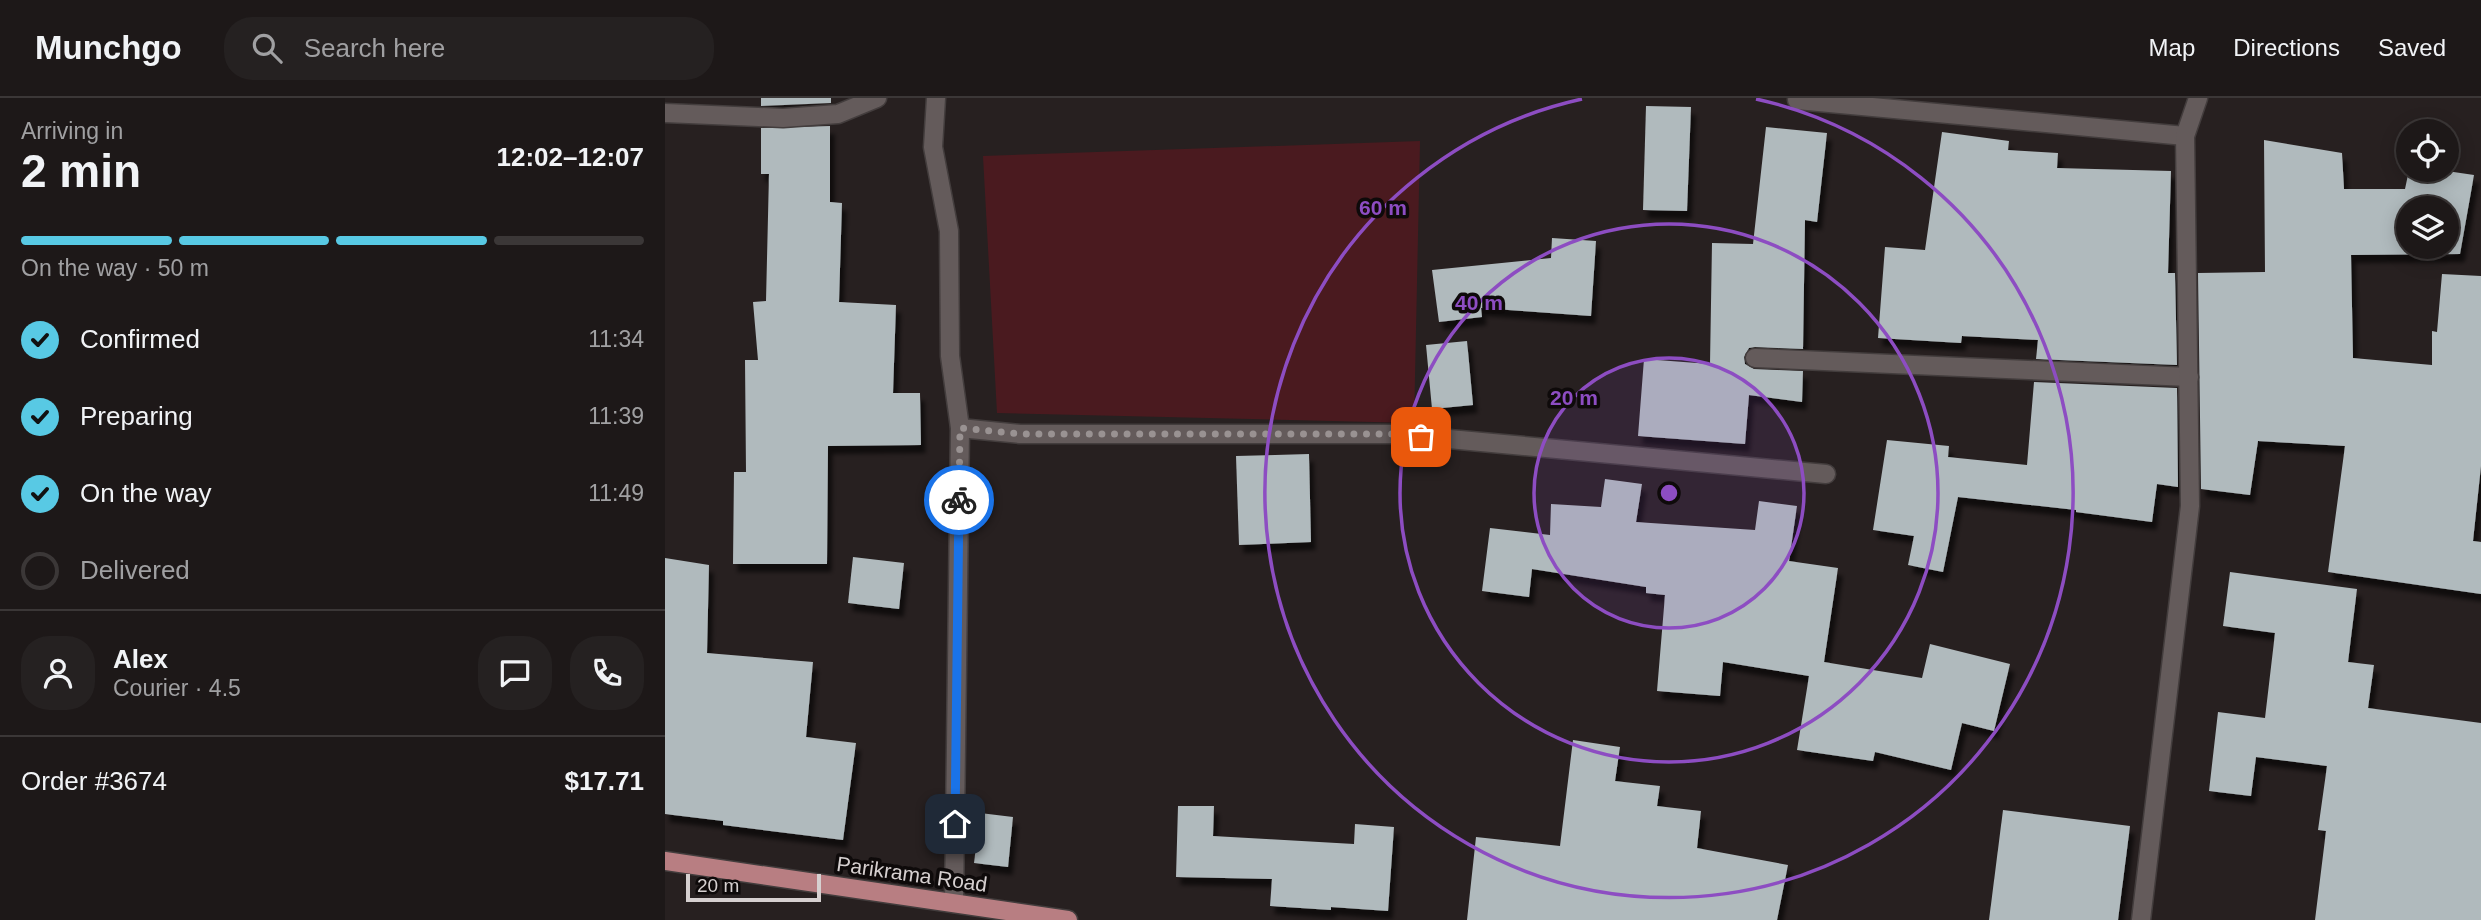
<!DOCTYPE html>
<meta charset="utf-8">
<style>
:root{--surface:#1d1818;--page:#252121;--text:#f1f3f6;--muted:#a0a0a2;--line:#3b3737;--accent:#58c9e4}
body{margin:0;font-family:Arial,sans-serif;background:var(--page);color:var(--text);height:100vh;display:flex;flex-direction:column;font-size:26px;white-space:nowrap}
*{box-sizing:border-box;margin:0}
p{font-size:23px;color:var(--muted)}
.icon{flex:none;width:38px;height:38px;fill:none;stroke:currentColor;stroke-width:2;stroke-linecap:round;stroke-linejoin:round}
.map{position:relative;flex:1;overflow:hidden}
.side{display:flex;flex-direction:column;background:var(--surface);width:665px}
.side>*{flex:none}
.buttons{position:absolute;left:1731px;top:21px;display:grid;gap:14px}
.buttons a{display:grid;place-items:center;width:63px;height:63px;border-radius:50%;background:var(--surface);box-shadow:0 4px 18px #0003,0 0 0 2px var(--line);font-size:35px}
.scale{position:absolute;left:21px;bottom:18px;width:135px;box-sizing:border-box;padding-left:7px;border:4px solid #d6d0d0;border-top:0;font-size:19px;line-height:24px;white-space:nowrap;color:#d6d0d0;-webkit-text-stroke:5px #0e0a0a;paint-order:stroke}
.pin{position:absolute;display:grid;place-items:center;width:60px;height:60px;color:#fff;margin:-30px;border-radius:14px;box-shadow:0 4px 10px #0006}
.courier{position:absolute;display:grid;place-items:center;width:70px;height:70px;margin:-35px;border:5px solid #1a73e8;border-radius:50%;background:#fff;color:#222;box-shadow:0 2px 9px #0007}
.head em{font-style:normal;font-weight:800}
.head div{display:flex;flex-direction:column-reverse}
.head{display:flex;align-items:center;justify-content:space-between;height:119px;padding:0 21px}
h1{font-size:46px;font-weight:800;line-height:52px}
.bar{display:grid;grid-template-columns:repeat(4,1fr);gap:10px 7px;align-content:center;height:84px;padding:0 21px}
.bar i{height:9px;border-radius:5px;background:var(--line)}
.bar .current{background:var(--accent)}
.bar p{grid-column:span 4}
.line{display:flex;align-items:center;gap:18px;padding:0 21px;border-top:2px solid var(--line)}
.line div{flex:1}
.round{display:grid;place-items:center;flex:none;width:74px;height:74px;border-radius:28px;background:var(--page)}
ol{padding:0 21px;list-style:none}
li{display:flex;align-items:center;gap:21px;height:77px}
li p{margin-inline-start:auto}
li .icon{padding:7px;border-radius:50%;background:var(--accent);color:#111;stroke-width:4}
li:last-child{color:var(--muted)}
li i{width:38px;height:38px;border:4px solid var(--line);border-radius:50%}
header{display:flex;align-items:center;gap:42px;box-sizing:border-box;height:98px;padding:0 35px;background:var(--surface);border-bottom:2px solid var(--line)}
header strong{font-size:33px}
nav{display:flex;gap:38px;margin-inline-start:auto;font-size:24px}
.search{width:490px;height:63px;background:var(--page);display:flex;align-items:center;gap:18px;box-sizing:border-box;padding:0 24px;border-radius:28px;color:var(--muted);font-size:26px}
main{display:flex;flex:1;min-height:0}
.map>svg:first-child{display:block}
.green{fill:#4a1a1f}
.building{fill:#b0babd;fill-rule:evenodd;filter:url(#shadow)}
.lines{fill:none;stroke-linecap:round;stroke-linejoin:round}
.lane-casing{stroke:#433d3d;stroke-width:21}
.street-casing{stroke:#433d3d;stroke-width:21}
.primary-casing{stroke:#433d3d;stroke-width:21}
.lane{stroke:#645b5b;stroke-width:18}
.street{stroke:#645b5b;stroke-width:18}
.primary{stroke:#b87e82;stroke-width:18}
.done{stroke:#999292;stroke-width:7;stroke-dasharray:0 12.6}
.route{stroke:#1a73e8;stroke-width:9}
.ring{fill:none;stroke:#8d4dc2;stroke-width:3.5}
.labels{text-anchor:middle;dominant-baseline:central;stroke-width:7;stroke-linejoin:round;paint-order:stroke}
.street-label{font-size:21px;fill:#d6d0d0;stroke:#0e0a0a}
.centre{fill:#8d4dc2;stroke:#0e0a0a;stroke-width:3.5}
.ring-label{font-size:21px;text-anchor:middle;font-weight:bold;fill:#8d4dc2;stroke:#0e0a0a;stroke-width:7;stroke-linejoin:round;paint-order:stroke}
</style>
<header>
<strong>Munchgo</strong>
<div class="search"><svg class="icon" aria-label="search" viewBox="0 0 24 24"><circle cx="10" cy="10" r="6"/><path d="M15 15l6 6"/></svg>Search here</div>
<nav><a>Map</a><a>Directions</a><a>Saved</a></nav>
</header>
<main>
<section class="side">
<div class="head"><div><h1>2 min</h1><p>Arriving in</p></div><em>12:02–12:07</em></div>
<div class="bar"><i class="current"></i><i class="current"></i><i class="current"></i><i></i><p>On the way · 50 m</p></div>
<ol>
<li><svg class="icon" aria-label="check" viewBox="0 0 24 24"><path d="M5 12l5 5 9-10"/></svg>Confirmed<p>11:34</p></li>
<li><svg class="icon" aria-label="check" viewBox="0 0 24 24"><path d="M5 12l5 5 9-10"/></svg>Preparing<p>11:39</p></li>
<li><svg class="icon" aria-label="check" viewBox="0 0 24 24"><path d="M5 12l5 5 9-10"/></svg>On the way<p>11:49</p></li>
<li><i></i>Delivered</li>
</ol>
<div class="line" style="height:126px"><a class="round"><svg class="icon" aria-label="person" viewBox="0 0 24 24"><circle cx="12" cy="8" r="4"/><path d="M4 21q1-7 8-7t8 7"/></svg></a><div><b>Alex</b><p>Courier · 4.5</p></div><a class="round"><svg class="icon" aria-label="chat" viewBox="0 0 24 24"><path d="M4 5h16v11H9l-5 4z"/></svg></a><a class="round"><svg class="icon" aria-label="phone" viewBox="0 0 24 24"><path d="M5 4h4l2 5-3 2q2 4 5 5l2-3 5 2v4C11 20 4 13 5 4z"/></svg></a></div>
<div class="line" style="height:91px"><div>Order #3674</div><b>$17.71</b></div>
</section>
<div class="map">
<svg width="1816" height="822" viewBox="0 0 1816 822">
<defs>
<filter id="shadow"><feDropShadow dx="4.5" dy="8" stdDeviation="2" flood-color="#0009"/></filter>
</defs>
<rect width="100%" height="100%" fill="#272020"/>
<path class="green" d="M755,43L749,325L332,315L318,58Z"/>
<g class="building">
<path d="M96,0H166V5L96,8Z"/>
<path d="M981,8L1026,9L1022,113L978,112Z"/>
<path d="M165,28V104L177,105L174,204L231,207L228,295H255L256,347L163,348L162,466H68L69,374H81L80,262H93L88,204L101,203L104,76H96V30Z"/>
<path d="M1101,29L1162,35L1152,124L1140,122L1138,251L1090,249L1084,250L1079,259L1080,266L1089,271L1138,273L1137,304L1084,297L1080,346L973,338L979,261L1045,266L1047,145L1088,146Z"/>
<path d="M1277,34L1344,43L1343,52L1393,55L1392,70L1506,73L1503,175H1510L1512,267L1371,261L1373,242L1297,238L1296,245L1213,240L1220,149L1260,152Z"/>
<path d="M1599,42L1677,55L1679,91H1740L1744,72H1775L1809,77L1795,156L1686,157L1688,260L1767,267V233L1772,234L1777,176L1816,178V368L1808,443L1816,444V496L1663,474L1680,348L1593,343L1585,397L1536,391L1533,175L1600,174ZM1743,110H1782V149H1743Z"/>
<path d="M887,140L931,143L926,218L816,210L817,219L774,224L767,172L886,160Z"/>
<path d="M802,243L808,307L767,311L761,247Z"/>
<path d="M1369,284L1512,290L1513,389L1492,386L1487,424L1411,414V412L1293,399L1278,474L1243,467L1249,438L1208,432L1222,342L1284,348L1283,359L1362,367Z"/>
<path d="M644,356L646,444L574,447L571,358Z"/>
<path d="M940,381L977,386L971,424L1090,432L1094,403L1132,408L1124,463L1173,470L1159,564L1257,580L1265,546L1345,566L1329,633L1297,625L1286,672L1210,654L1208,663L1132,652L1144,578L1058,564L1055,598L992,593L1000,497L981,495V489L867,471L864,499L817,493L825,430L885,437L886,406L936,409Z"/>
<path d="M188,459L239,465L234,511L183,505Z"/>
<path d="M0,460L44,467L42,555L148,564L141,639L191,645L178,742L58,727V723L0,716Z"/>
<path d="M1565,474L1692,491L1683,564L1709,567L1703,610L1816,625V822H1650L1661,733L1653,732L1662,668L1591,659L1586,698L1544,693L1553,614L1600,620L1610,535L1558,528Z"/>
<path d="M908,642L955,649L950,683L995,688L992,708L1036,713L1032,750L1123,767L1112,822H802L811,739L895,748Z"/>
<path d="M513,708H549L548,738L689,746L690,726L729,729L723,813L666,809V812L605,808L607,781L511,779Z"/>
<path d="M1338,712L1465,728L1453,822H1324Z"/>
<path d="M315,715L348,719L343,769L309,765Z"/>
</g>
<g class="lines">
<g class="lane-casing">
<g id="lane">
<path d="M1132,2L1520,38"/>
<path d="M1090,260L1524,279"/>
<path d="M295,330L355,336H730L1161,376"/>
</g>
</g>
<g class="street-casing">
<g id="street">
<path d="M271,0L268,49L284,133L285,258L295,330L289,805"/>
<path d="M0,15L118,20L173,16L212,0"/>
<path d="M1476,822L1525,408L1520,38L1533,0"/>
</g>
</g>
<g class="primary-casing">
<path id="primary" d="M0,763L403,822"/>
</g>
<use href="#lane" class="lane"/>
<use href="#street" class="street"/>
<use href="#primary" class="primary"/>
</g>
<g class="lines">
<path class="done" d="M294,402L295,330L355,336H730L756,339"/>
<path class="route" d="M290,726L294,402"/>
</g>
<circle cx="1004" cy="395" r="135" fill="#8d4dc2" fill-opacity=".12"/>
<g class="ring">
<circle cx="1004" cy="395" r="135"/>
<circle cx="1004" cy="395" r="269"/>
<path d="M1091 1A404 404 0 1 1 917 1"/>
</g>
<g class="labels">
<g class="street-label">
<text transform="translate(247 776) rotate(8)">Parikrama Road</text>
</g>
</g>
<circle cx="1004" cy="395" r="10" class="centre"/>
<g class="ring-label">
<text x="718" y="117">60 m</text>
<text x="814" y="212">40 m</text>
<text x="909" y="307">20 m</text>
</g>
</svg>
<div class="buttons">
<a><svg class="icon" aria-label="locate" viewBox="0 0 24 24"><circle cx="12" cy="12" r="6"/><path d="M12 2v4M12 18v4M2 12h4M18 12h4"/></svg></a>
<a><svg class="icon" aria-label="layers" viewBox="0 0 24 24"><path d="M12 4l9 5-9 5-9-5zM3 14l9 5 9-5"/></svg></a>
</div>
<div class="scale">20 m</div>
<div class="pin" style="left:756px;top:339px;background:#ea580c"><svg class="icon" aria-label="bag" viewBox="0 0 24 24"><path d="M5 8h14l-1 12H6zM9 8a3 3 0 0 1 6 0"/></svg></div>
<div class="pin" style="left:290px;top:726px;background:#1f2937"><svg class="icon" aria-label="home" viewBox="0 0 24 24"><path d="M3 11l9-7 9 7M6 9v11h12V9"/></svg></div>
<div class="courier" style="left:294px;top:402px"><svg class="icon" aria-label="bike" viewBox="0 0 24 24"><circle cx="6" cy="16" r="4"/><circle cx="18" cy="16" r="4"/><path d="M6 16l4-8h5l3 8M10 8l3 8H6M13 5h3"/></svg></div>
</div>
</main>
